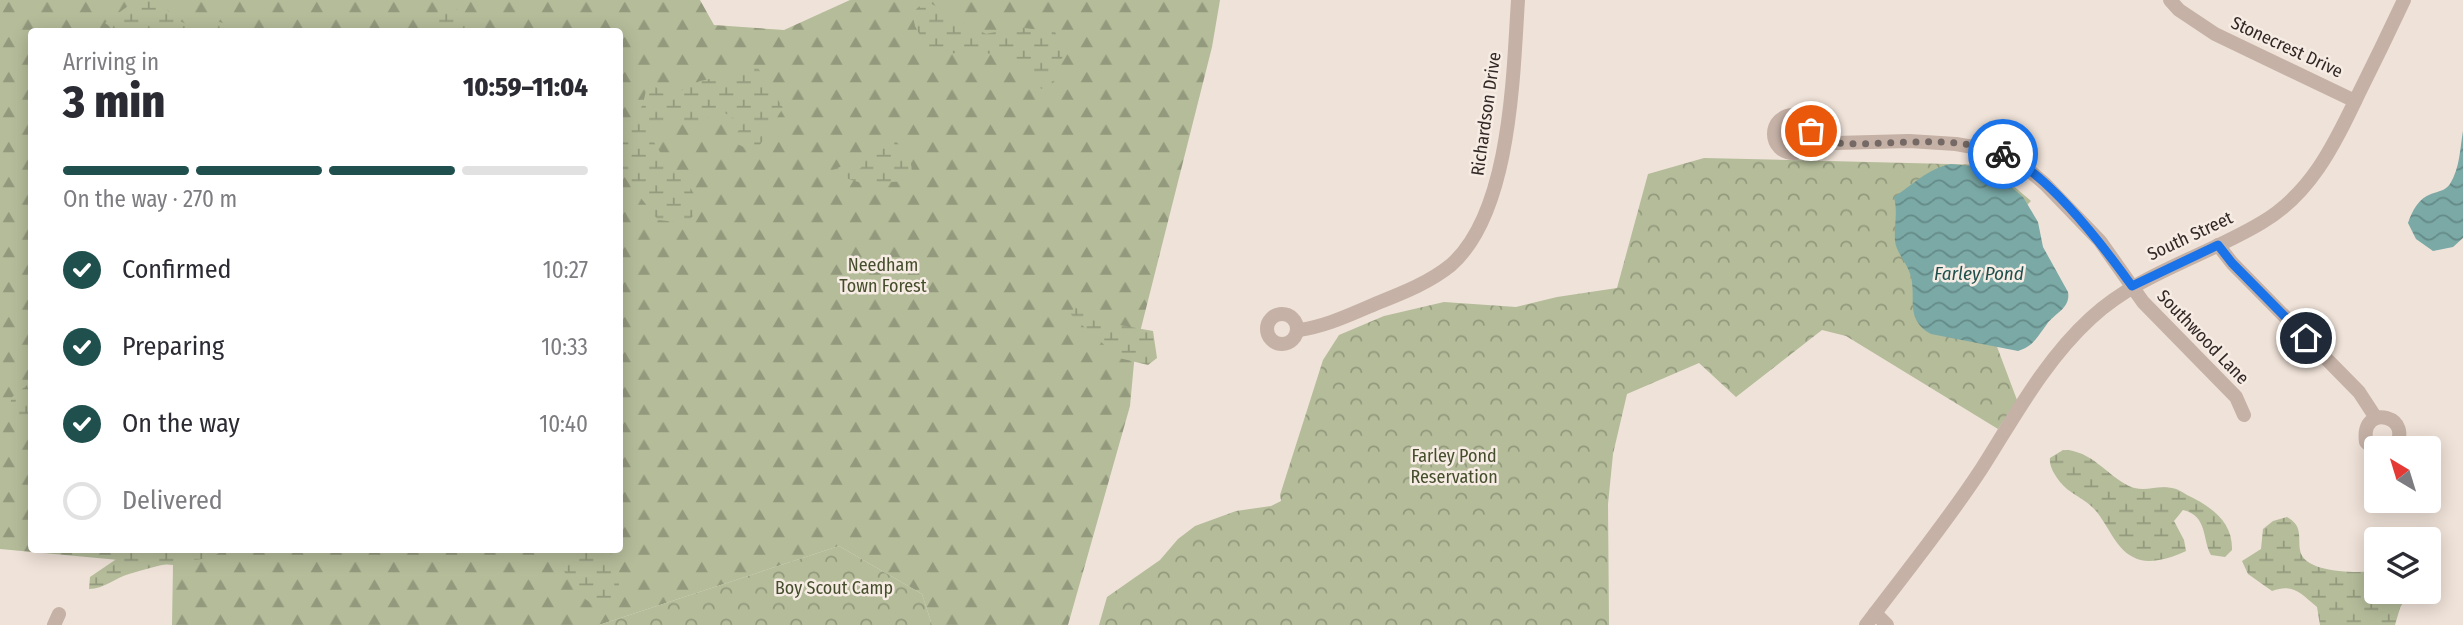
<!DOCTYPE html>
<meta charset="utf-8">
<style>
:root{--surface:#fff;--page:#f7f7f7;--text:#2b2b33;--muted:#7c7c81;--line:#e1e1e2;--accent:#1f504e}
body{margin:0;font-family:"Fira Sans Condensed",sans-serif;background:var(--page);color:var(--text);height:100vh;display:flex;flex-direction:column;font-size:26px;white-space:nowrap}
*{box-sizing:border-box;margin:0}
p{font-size:23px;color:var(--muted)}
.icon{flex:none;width:38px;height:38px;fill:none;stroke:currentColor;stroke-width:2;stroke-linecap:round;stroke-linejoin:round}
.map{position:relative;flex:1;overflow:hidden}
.drawer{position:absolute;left:28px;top:28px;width:595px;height:525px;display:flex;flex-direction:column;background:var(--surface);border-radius:7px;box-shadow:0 4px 18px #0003}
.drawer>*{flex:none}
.needle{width:46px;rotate:322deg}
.controls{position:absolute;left:2364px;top:436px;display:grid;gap:14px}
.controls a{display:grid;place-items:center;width:77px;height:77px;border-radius:7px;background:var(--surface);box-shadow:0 4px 18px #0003;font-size:35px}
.pin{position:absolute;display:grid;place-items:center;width:60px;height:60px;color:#fff;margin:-30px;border:4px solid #fff;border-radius:50%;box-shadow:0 2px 7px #0007}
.courier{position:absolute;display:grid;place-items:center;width:70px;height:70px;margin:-35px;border:5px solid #1a73e8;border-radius:50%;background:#fff;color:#222;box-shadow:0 2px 9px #0007}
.summary em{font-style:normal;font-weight:800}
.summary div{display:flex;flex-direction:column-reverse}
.summary{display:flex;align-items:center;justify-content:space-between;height:119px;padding:0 35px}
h1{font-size:46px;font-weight:800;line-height:52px}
.bar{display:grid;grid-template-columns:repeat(4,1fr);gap:10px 7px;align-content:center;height:84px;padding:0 35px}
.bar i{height:9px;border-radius:5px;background:var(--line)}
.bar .selected{background:var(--accent)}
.bar p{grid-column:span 4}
ol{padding:0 35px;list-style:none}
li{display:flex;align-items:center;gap:21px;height:77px}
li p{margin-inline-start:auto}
li .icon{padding:7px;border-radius:50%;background:var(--accent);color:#fff;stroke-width:4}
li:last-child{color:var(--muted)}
li i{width:38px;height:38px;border:4px solid var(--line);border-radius:50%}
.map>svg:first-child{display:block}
.forest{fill:url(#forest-firs);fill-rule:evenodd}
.wetland{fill:url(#wetland-marsh)}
.park{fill:url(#park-crowns)}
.water{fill:url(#water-waves)}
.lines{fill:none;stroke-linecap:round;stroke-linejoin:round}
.minor{stroke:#c5b1a6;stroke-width:14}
.done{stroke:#746964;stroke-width:7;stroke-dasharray:0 12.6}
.route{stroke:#1a73e8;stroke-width:9}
.labels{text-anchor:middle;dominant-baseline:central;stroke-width:5;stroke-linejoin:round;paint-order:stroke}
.street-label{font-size:18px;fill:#322826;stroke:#f7ece4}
.park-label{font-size:18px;fill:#454e2c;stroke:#f7ece4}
.water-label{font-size:19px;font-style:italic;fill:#1f504e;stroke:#f7ece4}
</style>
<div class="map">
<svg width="2463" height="625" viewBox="0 0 2463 625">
<defs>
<pattern id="forest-firs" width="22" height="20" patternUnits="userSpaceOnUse" patternTransform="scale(1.75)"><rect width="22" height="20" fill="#b4bc9a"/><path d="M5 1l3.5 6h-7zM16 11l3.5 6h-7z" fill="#93997d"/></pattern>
<pattern id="wetland-marsh" width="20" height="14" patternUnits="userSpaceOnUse" patternTransform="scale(1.75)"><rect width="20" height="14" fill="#b4bc9a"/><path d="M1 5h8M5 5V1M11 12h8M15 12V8" fill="none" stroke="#93997d"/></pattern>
<pattern id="park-crowns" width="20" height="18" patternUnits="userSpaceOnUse" patternTransform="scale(1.75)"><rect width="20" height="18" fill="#b4bc9a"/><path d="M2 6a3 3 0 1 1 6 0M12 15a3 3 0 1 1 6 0" fill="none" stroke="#93997d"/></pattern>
<pattern id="water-waves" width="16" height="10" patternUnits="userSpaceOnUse" patternTransform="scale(1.75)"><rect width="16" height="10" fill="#7aa9a6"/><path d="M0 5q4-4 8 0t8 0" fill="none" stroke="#658a87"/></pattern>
</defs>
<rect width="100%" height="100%" fill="#efe2d8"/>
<path class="forest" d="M0,0H700L714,25L784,30L850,0H1220L1212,47L1135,352L1130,406L1068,625H932L922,594L839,546L599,625H172L173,565L0,549ZM32,32H620V550H32Z"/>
<g class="wetland">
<path d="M136,0H166L168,11L174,18L188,25L220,22L243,31H116L105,23Z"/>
<path d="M442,1H448L460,12L473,31H435C439,21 435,11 442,1Z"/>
<path d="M930,3L986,34L1017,27L1055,32L1065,50L1052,85L1045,90C1029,86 1022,66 1007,58C985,48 953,57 928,51L915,26L912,13L922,4Z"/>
<path d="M749,66L758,68L783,108L758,148L752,151L731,141L729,135L737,133L742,125L725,113H715L696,124L657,121L650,127C651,165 726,196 685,223L658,220L620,171V124C639,116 642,111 646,90L653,85L666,94L677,93L700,81L730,75Z"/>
<path d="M887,140L896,141C906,154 917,164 909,181L891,182L877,191C864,180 845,182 833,170L844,165L860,169C872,154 865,147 887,140Z"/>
<path d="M1075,307L1092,320L1153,331L1157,358L1148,365L1119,358L1074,318L1070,313Z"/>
<path d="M31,382L32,427H30L19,423L10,404L12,397Z"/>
<path d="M2063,450C2092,450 2106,475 2129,486C2143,493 2157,485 2172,488C2178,489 2182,492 2187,495C2210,506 2233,521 2232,550L2225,557L2211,555C2202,539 2208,516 2183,510L2174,521L2184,540L2186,551C2172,558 2147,566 2133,557C2113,547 2107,520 2091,506C2081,497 2069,493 2060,482C2055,475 2049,467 2050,458Z"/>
<path d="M2287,517C2303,526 2298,536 2300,550C2303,574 2360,573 2376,571V592H2409L2400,608L2395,625H2320L2317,607C2301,594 2294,583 2272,591L2248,574L2242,561L2261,549L2263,529L2273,521Z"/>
<path d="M123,550H223C211,561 193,559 177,562C164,564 142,570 129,574C115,578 104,589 89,589L90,577L115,560Z"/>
<path d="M557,550H609L620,574L617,602L604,609C578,601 563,576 557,550Z"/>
</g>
<g class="park">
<path d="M1704,158L1989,165L2031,201L2019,213L1993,336L2017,400L1998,429L1846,336L1822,330L1736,397L1699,363L1627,394L1613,454L1608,504L1609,625H1099L1107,597L1160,560L1178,539L1195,526L1236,511L1271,506L1281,501L1280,495L1323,360L1339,335L1384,316L1444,302L1516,307L1557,297L1617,288L1648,174Z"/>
<path d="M839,546L922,594L932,625H599Z"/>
</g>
<g class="water">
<path d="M2463,131V238L2453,247L2433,251L2416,239L2408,223C2412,211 2419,198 2431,194C2439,191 2445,191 2450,184C2460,168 2460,148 2463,131Z"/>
<path d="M1951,164L1981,167L1997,175L2023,197L2038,222L2043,247L2068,292C2071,308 2055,313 2047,324C2037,337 2034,346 2018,351L1931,334C1902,318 1919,295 1909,271C1905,261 1896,251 1895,241C1894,226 1898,212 1894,197C1914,184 1927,169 1951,164Z"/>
</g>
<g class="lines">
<g class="minor">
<path d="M2170,0L2179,10L2215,34L2355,101"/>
<circle cx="1793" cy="134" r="19"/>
<path d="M1811,139L1836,143L1909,141L1956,144L1995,151L2017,160L2045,184L2100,241L2143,302L2236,397L2244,415"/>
<path d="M2218,245L2232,263L2359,392L2376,418"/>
<circle cx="1282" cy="329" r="15"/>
<path d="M1299,330C1328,326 1353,313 1380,302C1405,292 1430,282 1451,265C1511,212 1513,76 1518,0"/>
<path d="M2376,451L2366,442C2360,400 2418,418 2393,448"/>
<path d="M1875,613L1887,625"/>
<path d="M54,625L59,614"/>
<path d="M1866,625C1905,573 1947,522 1982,468C2015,416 2045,360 2091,318C2140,273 2204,257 2261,223C2311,194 2334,145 2358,95C2374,63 2389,32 2404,0"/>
</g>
</g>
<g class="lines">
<path class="done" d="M1811,131V139L1824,142C1883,149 1946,131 2003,154"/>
<path class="route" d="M2003,154C2048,173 2104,247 2132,286L2218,245L2232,263L2306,338"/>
</g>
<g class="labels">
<g class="street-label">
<text transform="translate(2287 47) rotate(25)">Stonecrest Drive</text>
<text transform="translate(1486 114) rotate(-82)">Richardson Drive</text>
<text transform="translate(2190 236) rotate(-25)">South Street</text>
<text transform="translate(2203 337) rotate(46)">Southwood Lane</text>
</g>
<g class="park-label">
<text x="883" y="265">Needham<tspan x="883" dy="21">Town Forest</tspan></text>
<text x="1454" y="456">Farley Pond<tspan x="1454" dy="21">Reservation</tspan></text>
<text x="834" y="588">Boy Scout Camp</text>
</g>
<g class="water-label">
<text x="1979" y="273">Farley Pond</text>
</g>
</g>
</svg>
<div class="controls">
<a><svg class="needle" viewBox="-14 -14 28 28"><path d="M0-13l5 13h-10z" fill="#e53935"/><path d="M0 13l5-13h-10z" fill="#7c7c81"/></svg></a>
<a><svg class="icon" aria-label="layers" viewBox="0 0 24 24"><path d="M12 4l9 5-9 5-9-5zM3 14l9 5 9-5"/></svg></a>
</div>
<div class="pin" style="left:1811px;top:131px;background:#ea580c"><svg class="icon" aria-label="bag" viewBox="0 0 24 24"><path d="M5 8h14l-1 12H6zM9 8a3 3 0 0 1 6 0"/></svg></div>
<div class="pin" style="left:2306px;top:338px;background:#1f2937"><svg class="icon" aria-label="home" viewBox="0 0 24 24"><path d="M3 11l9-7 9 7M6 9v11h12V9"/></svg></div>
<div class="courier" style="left:2003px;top:154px"><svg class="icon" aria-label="bike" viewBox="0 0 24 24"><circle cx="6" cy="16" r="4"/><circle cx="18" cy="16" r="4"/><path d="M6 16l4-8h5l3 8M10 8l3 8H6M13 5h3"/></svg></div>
<section class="drawer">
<div class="summary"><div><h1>3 min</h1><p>Arriving in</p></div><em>10:59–11:04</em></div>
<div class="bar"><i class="selected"></i><i class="selected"></i><i class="selected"></i><i></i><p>On the way · 270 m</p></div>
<ol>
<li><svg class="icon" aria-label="check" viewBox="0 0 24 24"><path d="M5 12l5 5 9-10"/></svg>Confirmed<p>10:27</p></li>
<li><svg class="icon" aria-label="check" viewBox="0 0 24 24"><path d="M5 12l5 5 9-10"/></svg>Preparing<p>10:33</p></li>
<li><svg class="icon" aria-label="check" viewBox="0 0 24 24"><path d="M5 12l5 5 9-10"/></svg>On the way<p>10:40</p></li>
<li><i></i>Delivered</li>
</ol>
</section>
</div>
